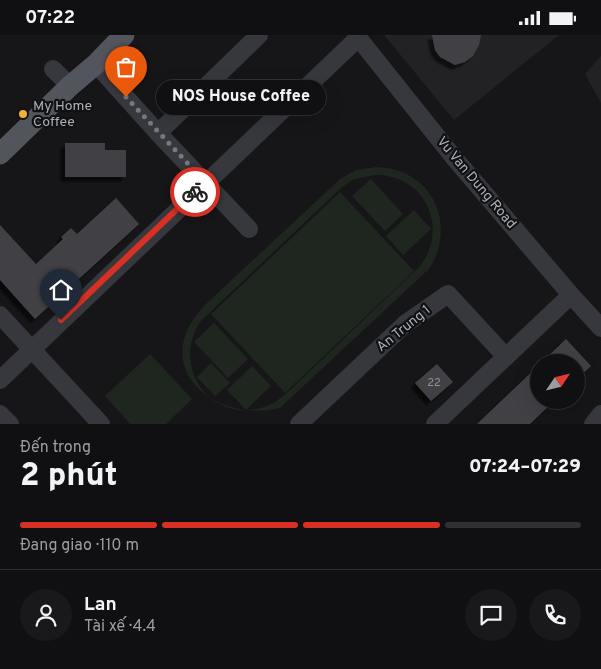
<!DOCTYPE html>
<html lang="vi">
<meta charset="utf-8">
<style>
:root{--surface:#101012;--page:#19191b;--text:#f1f3f6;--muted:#9c9d9f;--line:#303032;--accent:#d93025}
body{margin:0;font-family:Overpass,sans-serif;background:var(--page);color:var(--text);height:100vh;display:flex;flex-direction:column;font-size:19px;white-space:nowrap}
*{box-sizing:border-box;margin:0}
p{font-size:16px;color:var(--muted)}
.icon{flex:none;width:28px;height:28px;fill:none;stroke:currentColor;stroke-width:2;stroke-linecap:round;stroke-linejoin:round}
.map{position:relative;height:389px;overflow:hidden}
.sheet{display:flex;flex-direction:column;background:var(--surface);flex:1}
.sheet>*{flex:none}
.needle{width:32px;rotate:55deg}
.tools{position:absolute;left:530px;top:319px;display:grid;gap:10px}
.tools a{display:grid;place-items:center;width:55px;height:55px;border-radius:50%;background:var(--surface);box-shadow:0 5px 20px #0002,0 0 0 1px var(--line);font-size:25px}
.pin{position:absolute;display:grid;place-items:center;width:42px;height:42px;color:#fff;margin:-51px -21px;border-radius:50% 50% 50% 0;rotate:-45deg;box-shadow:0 0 5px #0007}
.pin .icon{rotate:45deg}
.courier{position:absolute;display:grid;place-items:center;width:50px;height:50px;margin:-25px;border:4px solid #d93025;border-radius:50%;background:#fff;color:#222;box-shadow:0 1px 6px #0007}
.bubble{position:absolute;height:35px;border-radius:18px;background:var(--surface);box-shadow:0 5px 20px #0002,0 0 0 1px var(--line);font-size:16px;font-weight:800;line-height:35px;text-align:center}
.head em{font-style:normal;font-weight:800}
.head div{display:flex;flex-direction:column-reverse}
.head{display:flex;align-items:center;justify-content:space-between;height:85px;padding:0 20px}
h1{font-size:32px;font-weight:800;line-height:38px}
.bar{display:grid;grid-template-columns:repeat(4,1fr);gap:8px 5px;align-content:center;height:60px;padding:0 20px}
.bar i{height:6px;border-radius:4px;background:var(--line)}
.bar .current{background:var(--accent)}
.bar p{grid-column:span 4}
.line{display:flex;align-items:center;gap:12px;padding:0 20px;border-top:1px solid var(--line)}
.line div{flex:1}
.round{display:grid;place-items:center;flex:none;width:52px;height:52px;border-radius:26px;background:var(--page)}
.status{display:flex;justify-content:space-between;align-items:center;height:35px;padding:0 25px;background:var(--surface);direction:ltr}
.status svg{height:14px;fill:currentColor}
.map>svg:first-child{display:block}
.built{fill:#222225}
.green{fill:#1e261f;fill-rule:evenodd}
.building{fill:#404145;filter:url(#shadow)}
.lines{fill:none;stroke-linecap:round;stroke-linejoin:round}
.minor{stroke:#37383d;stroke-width:18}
.major{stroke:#53555c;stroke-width:21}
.done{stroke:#757880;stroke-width:5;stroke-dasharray:0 9}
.route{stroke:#d93025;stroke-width:6}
.poi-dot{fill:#f2b134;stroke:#111113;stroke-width:2}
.labels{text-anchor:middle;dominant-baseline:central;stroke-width:4.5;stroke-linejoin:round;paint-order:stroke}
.number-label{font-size:11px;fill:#8e929b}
.poi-label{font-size:14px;fill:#a8adb8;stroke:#111113;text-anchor:start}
.street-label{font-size:14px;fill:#a8adb8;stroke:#111113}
</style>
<div class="status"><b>07:22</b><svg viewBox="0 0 49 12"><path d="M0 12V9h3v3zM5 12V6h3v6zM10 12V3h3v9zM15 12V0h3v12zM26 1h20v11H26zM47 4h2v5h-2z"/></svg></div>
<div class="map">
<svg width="601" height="389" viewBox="0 0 601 389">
<defs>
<filter id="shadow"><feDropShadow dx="-4.5" dy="4.5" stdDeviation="1" flood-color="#0009"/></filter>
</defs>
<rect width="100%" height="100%" fill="#161618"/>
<g class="built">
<path d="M384,0H559L454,85Z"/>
<path d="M601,21V68L585,39Z"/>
</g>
<g class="green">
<path d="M376,132C432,133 458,189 429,234L280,373C213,389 145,330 206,269L340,144L356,135ZM376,140C424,140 449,191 421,230L290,355C282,362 274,369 264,372C210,389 170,331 201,286L341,153L354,144Z"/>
<path d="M371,144L403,179L385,196L352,161Z"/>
<path d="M340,157L414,236L285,358L211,279Z"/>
<path d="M414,175L431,194L403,220L386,201Z"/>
<path d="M214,288L248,324L228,343L194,307Z"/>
<path d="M150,319L192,364L166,389H130L105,361Z"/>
<path d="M211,328L230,348L215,361L197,342Z"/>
<path d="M252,331L271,351L246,375L227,355Z"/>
</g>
<g class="building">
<path d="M432,0H481L479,10L473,21L465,27L455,30L440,22L435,15Z"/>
<path d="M65,108H105V115H126V142H65Z"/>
<path d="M116,163L139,189L35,284L0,245V190L36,229L63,204L61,202L71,193L77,199Z"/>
<path d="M566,304L591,331L576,345V328H541Z"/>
<path d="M437,329L453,347L431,366L415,348Z"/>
<path d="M539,330V365H555L530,389H477Z"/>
</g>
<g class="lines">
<g class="minor">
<path d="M356,0L455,124L571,260L601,293"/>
<path d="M96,29L158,98L249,194"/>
<path d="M53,34L70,51"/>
<path d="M158,98L259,0"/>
<path d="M0,280L101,389"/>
<path d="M0,345L358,3"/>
<path d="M0,379L10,389"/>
<path d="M299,389L405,289L448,259L506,322"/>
<path d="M435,389L571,260"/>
<path d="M593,389L601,379"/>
</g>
<path class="major" d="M0,119L70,51L96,29L124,0"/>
</g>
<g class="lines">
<path class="done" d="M126,62L205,147L195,157"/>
<path class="route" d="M61,285L195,157"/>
</g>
<circle class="poi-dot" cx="23" cy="79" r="5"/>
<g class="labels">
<g class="number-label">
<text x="434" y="348">22</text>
</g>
<g class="poi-label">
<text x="33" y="71">My Home<tspan x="33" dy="16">Coffee</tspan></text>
</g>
<g class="street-label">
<text transform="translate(476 148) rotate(50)">Vu Van Dung Road</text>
<text transform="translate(404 294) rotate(-39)">An Trung 1</text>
</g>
</g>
</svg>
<div class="tools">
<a><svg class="needle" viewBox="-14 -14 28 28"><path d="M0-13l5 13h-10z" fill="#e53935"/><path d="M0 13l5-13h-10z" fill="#9c9d9f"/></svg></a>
</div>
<div class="pin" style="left:126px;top:62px;background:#ea580c"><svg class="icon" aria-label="bag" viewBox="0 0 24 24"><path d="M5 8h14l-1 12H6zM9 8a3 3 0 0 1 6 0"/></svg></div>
<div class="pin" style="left:61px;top:285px;background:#1f2937"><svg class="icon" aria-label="home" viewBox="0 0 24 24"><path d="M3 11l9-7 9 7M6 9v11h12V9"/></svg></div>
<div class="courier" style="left:195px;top:157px"><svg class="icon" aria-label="bike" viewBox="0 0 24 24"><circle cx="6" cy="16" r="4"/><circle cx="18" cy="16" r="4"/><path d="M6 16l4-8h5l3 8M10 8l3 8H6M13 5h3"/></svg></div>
<div class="bubble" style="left:156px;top:45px;width:170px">NOS House Coffee</div>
</div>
<section class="sheet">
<div class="head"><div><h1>2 phút</h1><p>Đến trong</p></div><em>07:24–07:29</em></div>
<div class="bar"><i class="current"></i><i class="current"></i><i class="current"></i><i></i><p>Đang giao · 110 m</p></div>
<div class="line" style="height:90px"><a class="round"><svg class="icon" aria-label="person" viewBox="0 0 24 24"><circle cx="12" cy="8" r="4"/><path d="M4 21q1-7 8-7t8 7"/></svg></a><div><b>Lan</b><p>Tài xế · 4.4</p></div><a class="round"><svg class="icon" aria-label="chat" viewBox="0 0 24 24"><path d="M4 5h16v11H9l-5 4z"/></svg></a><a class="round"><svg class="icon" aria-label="phone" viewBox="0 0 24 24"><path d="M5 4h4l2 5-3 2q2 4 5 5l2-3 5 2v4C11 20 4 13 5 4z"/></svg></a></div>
</section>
